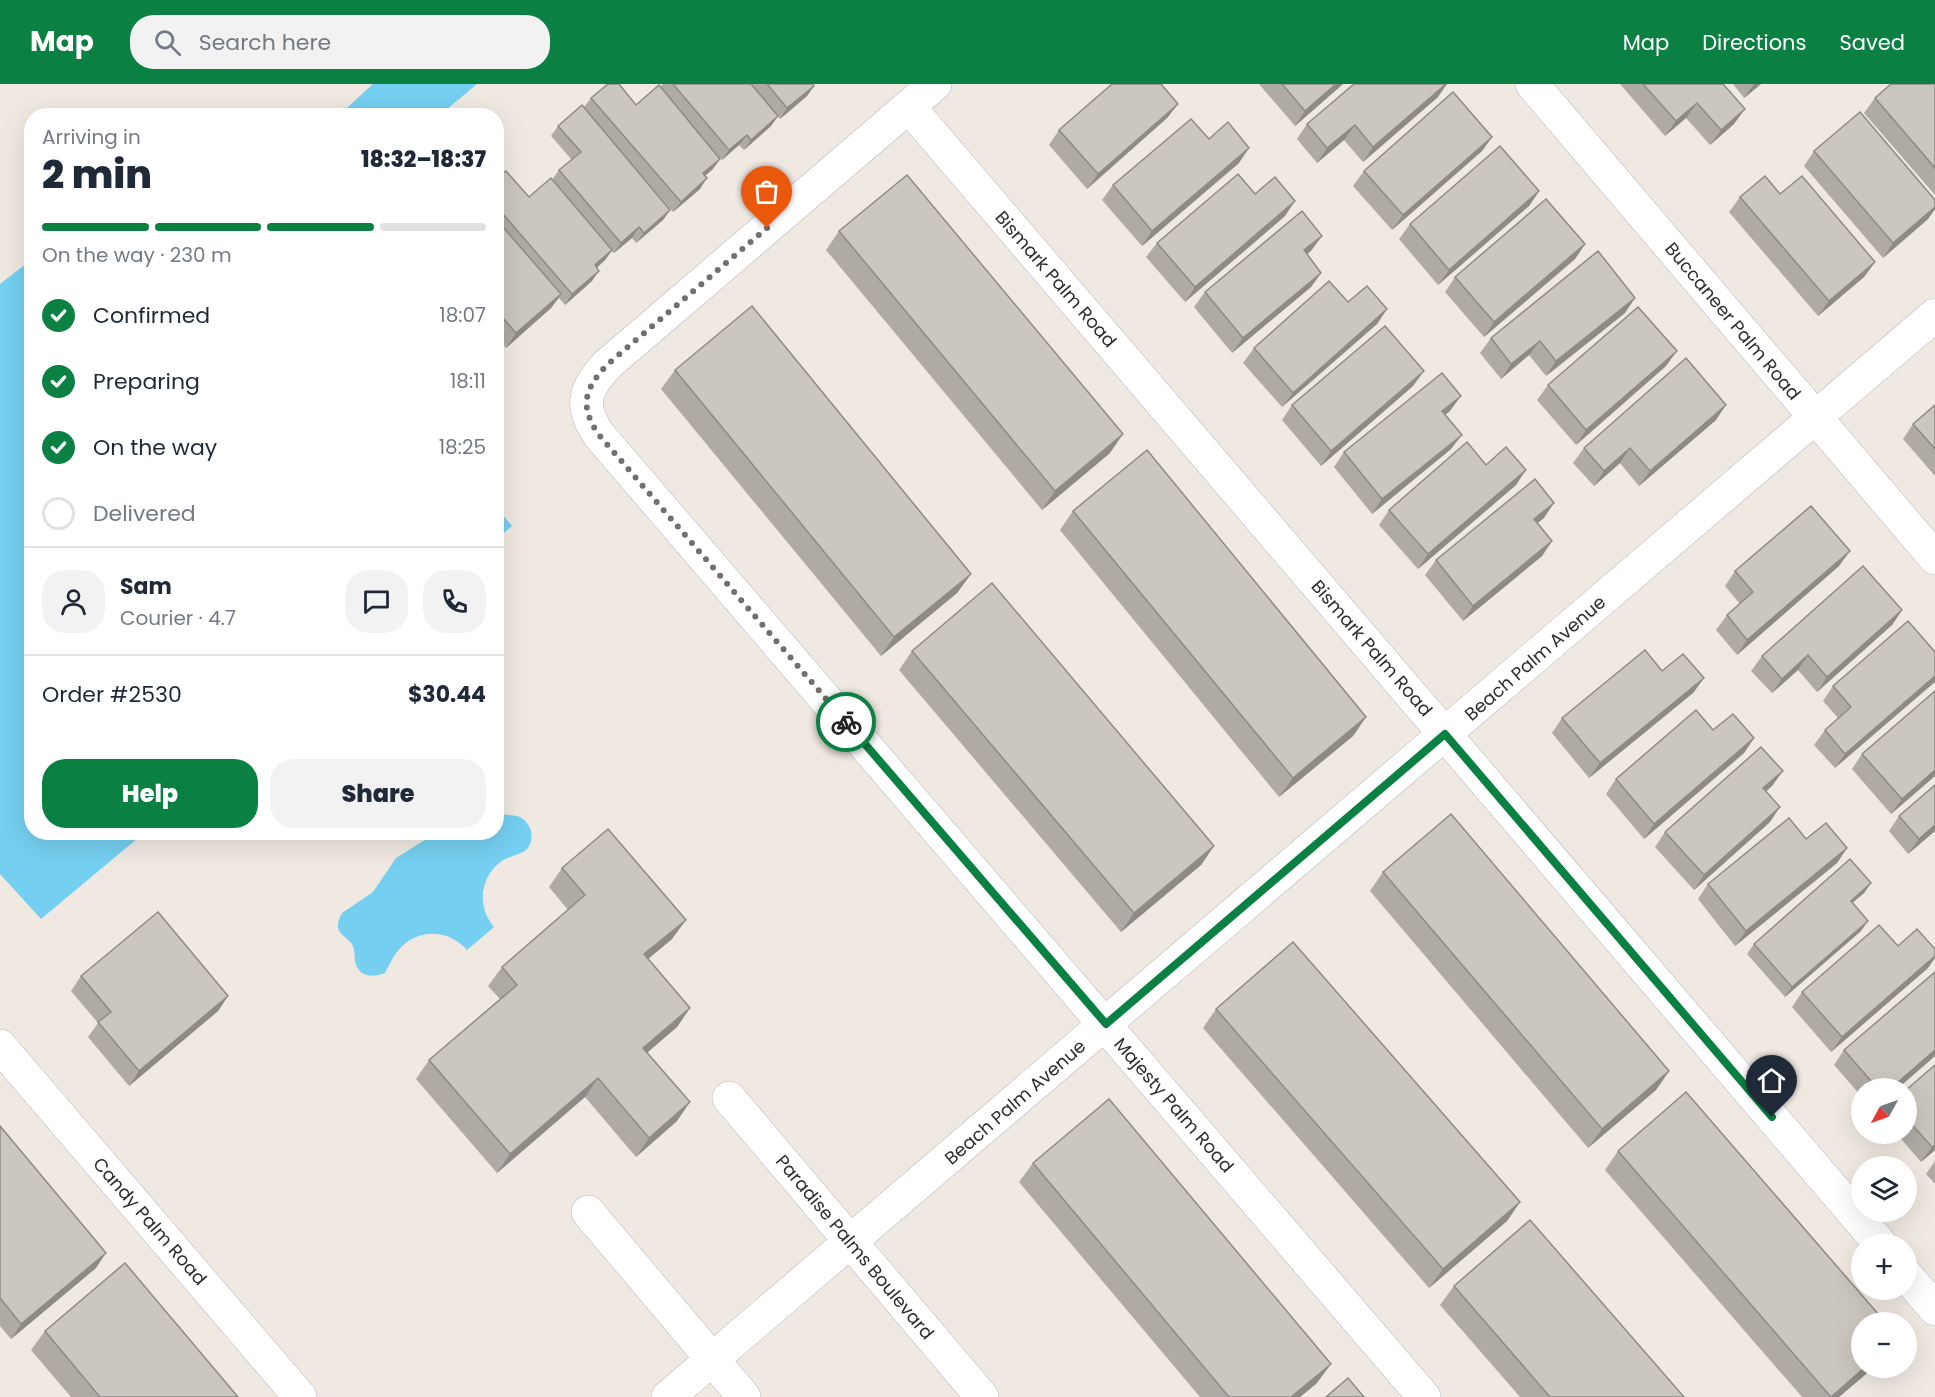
<!DOCTYPE html>
<meta charset="utf-8">
<style>
:root{--surface:#fff;--page:#f2f2f3;--text:#1f2937;--muted:#747a83;--line:#e0e1e3;--accent:#0b8043}
body{margin:0;font-family:Poppins,sans-serif;background:var(--page);color:var(--text);height:100vh;display:flex;flex-direction:column;font-size:22px;white-space:nowrap}
*{box-sizing:border-box;margin:0}
p{font-size:20px;color:var(--muted)}
.icon{flex:none;width:33px;height:33px;fill:none;stroke:currentColor;stroke-width:2;stroke-linecap:round;stroke-linejoin:round}
.map{position:relative;flex:1;overflow:hidden}
.details{position:absolute;left:24px;top:24px;width:480px;height:732px;display:flex;flex-direction:column;background:var(--surface);border-radius:24px;box-shadow:0 6px 24px #0002}
.details>*{flex:none}
.needle{width:39px;rotate:230deg}
.fabs{position:absolute;left:1851px;top:994px;display:grid;gap:12px}
.fabs a{display:grid;place-items:center;width:66px;height:66px;border-radius:50%;background:var(--surface);box-shadow:0 6px 24px #0002;font-size:30px}
.pin{position:absolute;display:grid;place-items:center;width:51px;height:51px;color:#fff;margin:-62px -26px;border-radius:50% 50% 50% 0;rotate:-45deg;box-shadow:0 0 6px #0007}
.pin .icon{rotate:45deg}
.courier{position:absolute;display:grid;place-items:center;width:60px;height:60px;margin:-30px;border:4px solid #0b8043;border-radius:50%;background:#fff;color:#222;box-shadow:0 2px 8px #0007}
.overview em{font-style:normal;font-weight:800}
.overview div{display:flex;flex-direction:column-reverse}
.overview{display:flex;align-items:center;justify-content:space-between;height:102px;padding:0 18px}
h1{font-size:39px;font-weight:800;line-height:45px}
.bar{display:grid;grid-template-columns:repeat(4,1fr);gap:9px 6px;align-content:center;height:72px;padding:0 18px}
.bar i{height:8px;border-radius:4px;background:var(--line)}
.bar .active{background:var(--accent)}
.bar p{grid-column:span 4}
.line{display:flex;align-items:center;gap:15px;padding:0 18px;border-top:2px solid var(--line)}
.line div{flex:1}
.round{display:grid;place-items:center;flex:none;width:63px;height:63px;border-radius:24px;background:var(--page)}
ol{padding:0 18px;list-style:none}
li{display:flex;align-items:center;gap:18px;height:66px}
li p{margin-inline-start:auto}
li .icon{padding:6px;border-radius:50%;background:var(--accent);color:#fff;stroke-width:4}
li:last-child{color:var(--muted)}
li i{width:33px;height:33px;border:3px solid var(--line);border-radius:50%}
.button{display:flex;gap:12px;margin-top:auto;padding:12px 18px}
.button a{flex:1;height:69px;border-radius:24px;background:var(--accent);color:#fff;font-size:24px;font-weight:800;line-height:69px;text-align:center}
.button a+a{background:var(--page);color:var(--text)}
header{display:flex;align-items:center;gap:36px;box-sizing:border-box;height:84px;padding:0 30px;background:var(--accent);color:#fff}
header strong{font-size:28px}
nav{display:flex;gap:33px;margin-inline-start:auto;font-size:21px}
.search{width:420px;height:54px;background:var(--page);display:flex;align-items:center;gap:15px;box-sizing:border-box;padding:0 21px;border-radius:24px;color:var(--muted);font-size:22px}
.map>svg:first-child{display:block}
.water{fill:#75cff0}
.lines{fill:none;stroke-linecap:round;stroke-linejoin:round}
.minor-casing{stroke:#b4b7c1;stroke-width:34}
.minor{stroke:#fff;stroke-width:33}
.wall{fill:#afaba4}
.shaded-wall{fill:#8e8b86}
.building{fill:#cbc7bf;stroke:#8e8b86;stroke-width:1.5}
.done{stroke:#726f6d;stroke-width:6;stroke-dasharray:0 10.8}
.route{stroke:#0b8043;stroke-width:8}
.labels{text-anchor:middle;dominant-baseline:central;stroke-width:5;stroke-linejoin:round;paint-order:stroke}
.street-label{font-size:18px;fill:#2e2e2e;stroke:#fff}
</style>
<header>
<strong>Map</strong>
<div class="search"><svg class="icon" aria-label="search" viewBox="0 0 24 24"><circle cx="10" cy="10" r="6"/><path d="M15 15l6 6"/></svg>Search here</div>
<nav><a>Map</a><a>Directions</a><a>Saved</a></nav>
</header>
<div class="map">
<svg width="1935" height="1313" viewBox="0 0 1935 1313">
<rect width="100%" height="100%" fill="#efe9e1"/>
<g class="water">
<path d="M373,0H477L440,31H339Z"/>
<path d="M31,176L32,748L144,749L41,835L0,790V200Z"/>
<path d="M497,424L512,442L497,455H496Z"/>
<path d="M497,728C505,733 516,729 523,735C532,742 535,756 527,765C521,771 509,772 502,777C479,793 477,823 494,843L467,866C448,844 415,844 397,868C392,874 389,882 385,889C372,894 358,893 355,877C354,872 355,867 353,862C348,851 330,851 342,829L373,808L396,774L436,749L496,748Z"/>
</g>
<g class="lines">
<g class="minor-casing">
<g id="minor">
<path d="M935,0L608,280C584,305 579,322 599,351L1424,1313"/>
<path d="M1532,0L1935,474"/>
<path d="M909,23L1881,1161"/>
<path d="M0,962L300,1313"/>
<path d="M729,1014L982,1313"/>
<path d="M588,1128L744,1313"/>
<path d="M1906,1191L1935,1225"/>
<path d="M668,1313L1935,231"/>
</g>
</g>
<use href="#minor" class="minor"/>
</g>
<g class="wall">
<path d="M663,0H751L778,32L771,42L744,66L739,61L722,76L705,57L713,85L705,92L700,105L673,128L605,49L670,126L663,136L636,159L632,154L614,169L612,167L605,176L597,184L592,197L565,221L559,214L551,224L506,264L496,253V95L529,113L552,96L559,86L572,76L551,52L558,42L584,23L591,14L636,21L660,3Z"/>
<path d="M751,0H813L814,2L807,12L780,35Z"/>
<path d="M1259,0H1343L1295,42Z"/>
<path d="M1620,0H1723L1734,40L1710,61L1686,34L1665,52Z"/>
<path d="M1733,0H1761L1744,14Z"/>
<path d="M1935,0V111L1864,29L1875,14Z"/>
<path d="M1163,3L1178,20L1167,34L1087,105L1049,61L1059,46Z"/>
<path d="M1438,13L1363,78L1344,56L1317,79L1297,55L1307,40Z"/>
<path d="M1492,53L1482,67L1392,146L1353,102L1364,87Z"/>
<path d="M1209,55L1239,79L1142,162L1102,116L1113,101Z"/>
<path d="M1814,67L1935,116V125L1928,135L1883,174L1804,82Z"/>
<path d="M1539,107L1529,122L1438,201L1399,155L1410,140Z"/>
<path d="M1255,110L1285,132L1185,218L1146,173L1157,159Z"/>
<path d="M1780,110L1875,178L1864,193L1818,232L1729,128L1740,113Z"/>
<path d="M839,147L1110,369L1042,426L826,166Z"/>
<path d="M1585,160L1575,175L1484,253L1445,208L1455,193Z"/>
<path d="M1311,167L1307,170L1321,189L1311,203L1232,269L1194,223L1205,208Z"/>
<path d="M1348,218L1387,225L1377,240L1282,323L1243,279L1254,264Z"/>
<path d="M1625,229L1546,292L1529,271L1501,295L1480,269L1491,254Z"/>
<path d="M1666,282L1576,361L1537,316L1548,301Z"/>
<path d="M675,286L971,490L957,509L881,572L661,305Z"/>
<path d="M1413,302L1321,382L1282,336L1292,321Z"/>
<path d="M1935,321V392L1903,355L1913,340Z"/>
<path d="M1450,327L1445,331L1451,365L1372,430L1334,383L1344,368Z"/>
<path d="M1716,336L1639,402L1620,379L1594,402L1573,379L1584,364Z"/>
<path d="M1486,381L1516,401L1418,485L1379,441L1389,426Z"/>
<path d="M1073,427L1366,633L1353,652L1279,713L1060,446Z"/>
<path d="M1544,434L1537,439L1552,457L1542,472L1463,537L1425,491L1436,476Z"/>
<path d="M1839,482L1737,571L1716,546L1727,531L1740,520L1725,502L1735,487Z"/>
<path d="M1902,526L1892,541L1817,608L1798,586L1772,609L1751,587L1762,572Z"/>
<path d="M912,567L1214,762L1201,781L1121,848L899,586Z"/>
<path d="M1935,568L1835,684L1814,661L1825,646L1838,634L1823,617L1833,602Z"/>
<path d="M1662,587L1704,594L1693,609L1589,694L1552,649L1562,634Z"/>
<path d="M1713,646L1754,654L1744,669L1644,755L1606,710L1616,695Z"/>
<path d="M1862,670L1935,692L1891,730L1852,685Z"/>
<path d="M1935,701V747L1908,770L1889,747L1899,732Z"/>
<path d="M1772,702L1766,707L1770,738L1694,806L1655,763L1665,748Z"/>
<path d="M1806,755L1847,764L1837,779L1735,862L1698,815L1708,800Z"/>
<path d="M562,784L672,855L648,875L690,924L677,943L647,969L677,1037L636,1073L585,1013L497,1089L416,995L429,976L500,915L488,902L502,883L568,826L549,803Z"/>
<path d="M1383,788L1669,987L1656,1006L1588,1064L1370,807Z"/>
<path d="M1871,799L1864,809L1852,819L1861,847L1785,913L1747,870L1754,860Z"/>
<path d="M1898,862L1928,884L1831,968L1792,923L1802,908Z"/>
<path d="M1935,888V972L1897,1005H1862V1013L1834,981L1844,966Z"/>
<path d="M81,892L228,912L218,927L129,1002L88,953L98,939L71,907Z"/>
<path d="M1216,925L1520,1118L1507,1137L1429,1204L1203,944Z"/>
<path d="M1906,1006L1935,1066L1921,1078L1897,1050H1906Z"/>
<path d="M0,1042L96,1184L11,1255L0,1242Z"/>
<path d="M1618,1067L1862,1284H1873L1839,1313H1802L1605,1086Z"/>
<path d="M1935,1077V1100L1926,1090Z"/>
<path d="M1033,1079L1317,1299L1300,1313H1200L1019,1098Z"/>
<path d="M1454,1202L1684,1313H1520L1440,1221Z"/>
<path d="M45,1247L238,1313H71L31,1266Z"/>
</g>
<g class="shaded-wall">
<path d="M1336,0H1343L1295,42L1305,27Z"/>
<path d="M1446,0H1447L1438,13L1363,78L1373,63Z"/>
<path d="M1754,0H1761L1744,14Z"/>
<path d="M814,2L807,12L780,35L787,24Z"/>
<path d="M1697,19L1686,34L1665,52L1676,37Z"/>
<path d="M1178,20L1167,34L1087,105L1098,90Z"/>
<path d="M1745,25L1734,40L1710,61L1721,46Z"/>
<path d="M778,32L771,42L744,66L751,56Z"/>
<path d="M1355,41L1344,56L1317,79L1327,64Z"/>
<path d="M747,51L739,61L722,76L729,66Z"/>
<path d="M1492,53L1482,67L1392,146L1403,131Z"/>
<path d="M1249,64L1239,79L1142,162L1152,147Z"/>
<path d="M720,75L713,85L696,99L703,89Z"/>
<path d="M707,94L700,105L673,128L681,118Z"/>
<path d="M1539,107L1529,122L1438,201L1449,186Z"/>
<path d="M1295,117L1285,132L1185,218L1195,203Z"/>
<path d="M1935,123V125L1928,135L1883,174L1893,159Z"/>
<path d="M670,126L663,136L636,159L644,149Z"/>
<path d="M639,143L632,154L614,169L621,159Z"/>
<path d="M1322,152L1311,167L1293,181L1304,166Z"/>
<path d="M1585,160L1575,175L1484,253L1494,238Z"/>
<path d="M612,166L605,176L587,192L595,181Z"/>
<path d="M1875,178L1864,193L1818,232L1829,217Z"/>
<path d="M599,187L592,197L565,221L572,210Z"/>
<path d="M1321,189L1311,203L1232,269L1243,254Z"/>
<path d="M561,210L551,224L506,264L516,249Z"/>
<path d="M1635,214L1625,229L1546,292L1556,277Z"/>
<path d="M1387,225L1377,240L1282,323L1293,309Z"/>
<path d="M1540,257L1529,271L1501,295L1511,280Z"/>
<path d="M1677,267L1666,282L1576,361L1586,346Z"/>
<path d="M1424,287L1413,302L1321,382L1331,367Z"/>
<path d="M1461,312L1450,327L1432,341L1442,327Z"/>
<path d="M1726,321L1716,336L1639,402L1650,387Z"/>
<path d="M1123,350L1110,369L1042,426L1055,407Z"/>
<path d="M1462,351L1451,365L1372,430L1382,415Z"/>
<path d="M1630,364L1620,379L1594,402L1604,387Z"/>
<path d="M1526,386L1516,401L1418,485L1428,470Z"/>
<path d="M1554,419L1544,434L1524,450L1534,435Z"/>
<path d="M1552,457L1542,472L1463,537L1473,522Z"/>
<path d="M1850,467L1839,482L1737,571L1747,556Z"/>
<path d="M971,490L957,509L881,572L894,553Z"/>
<path d="M1902,526L1892,541L1817,608L1827,593Z"/>
<path d="M1808,571L1798,586L1772,609L1782,595Z"/>
<path d="M1935,592V598L1835,684L1845,670Z"/>
<path d="M1704,594L1693,609L1589,694L1600,679Z"/>
<path d="M1366,633L1353,652L1279,713L1293,694Z"/>
<path d="M1754,654L1744,669L1644,755L1654,740Z"/>
<path d="M1935,686V692L1891,730L1902,715Z"/>
<path d="M1783,687L1772,702L1753,719L1763,704Z"/>
<path d="M1780,723L1770,738L1694,806L1704,791Z"/>
<path d="M1935,741V747L1908,770L1919,755Z"/>
<path d="M1214,762L1201,781L1121,848L1134,829Z"/>
<path d="M1847,764L1837,779L1735,862L1746,847Z"/>
<path d="M1871,799L1864,809L1843,827L1851,817Z"/>
<path d="M686,836L672,855L631,889L644,870Z"/>
<path d="M1868,837L1861,847L1785,913L1792,903Z"/>
<path d="M1935,872V874L1928,884L1831,968L1842,953Z"/>
<path d="M228,912L218,927L129,1002L139,987Z"/>
<path d="M690,924L677,943L630,983L643,964Z"/>
<path d="M1935,966V972L1897,1005H1890Z"/>
<path d="M1669,987L1656,1006L1588,1064L1602,1045Z"/>
<path d="M598,994L585,1013L497,1089L510,1070Z"/>
<path d="M690,1018L677,1037L636,1073L649,1054Z"/>
<path d="M1935,1061V1066L1921,1078L1932,1063Z"/>
<path d="M1520,1118L1507,1137L1429,1204L1443,1185Z"/>
<path d="M106,1169L96,1184L11,1255L21,1240Z"/>
<path d="M1331,1280L1317,1299L1300,1313H1291Z"/>
<path d="M1864,1284H1873L1839,1313H1831Z"/>
</g>
<g class="building">
<path d="M608,0H619L636,21L659,1L720,75L703,89L707,94L681,118L591,14Z"/>
<path d="M673,0H751L778,32L751,56L747,51L729,66Z"/>
<path d="M767,0H813L814,2L787,24Z"/>
<path d="M1112,0H1161L1178,20L1098,90L1059,46Z"/>
<path d="M1282,0H1336L1305,27Z"/>
<path d="M1354,0H1446L1373,63L1355,41L1327,64L1307,40Z"/>
<path d="M1643,0H1723L1745,25L1721,46L1697,19L1676,37Z"/>
<path d="M1891,0H1935V84L1875,14Z"/>
<path d="M1453,8L1492,53L1403,131L1364,87Z"/>
<path d="M582,21L670,126L644,149L639,143L621,159L559,86L581,68L558,42Z"/>
<path d="M1860,28L1935,116V123L1893,159L1814,67Z"/>
<path d="M1191,35L1209,55L1228,38L1249,64L1152,147L1113,101Z"/>
<path d="M1500,62L1539,107L1449,186L1410,140Z"/>
<path d="M506,87L529,113L551,94L612,166L595,181L599,187L572,210L496,122V95Z"/>
<path d="M1238,90L1255,110L1275,93L1295,117L1195,203L1157,159Z"/>
<path d="M907,91L1123,350L1055,407L839,147Z"/>
<path d="M1765,92L1780,110L1802,92L1875,178L1829,217L1740,113Z"/>
<path d="M1546,115L1585,160L1494,238L1455,193Z"/>
<path d="M1302,127L1322,152L1304,166L1321,189L1243,254L1205,208Z"/>
<path d="M496,135L561,210L516,249L496,226Z"/>
<path d="M1598,167L1635,214L1556,277L1540,257L1511,280L1491,254Z"/>
<path d="M1329,197L1348,218L1367,202L1387,225L1293,309L1254,264Z"/>
<path d="M752,222L971,490L894,553L675,286Z"/>
<path d="M1638,223L1677,267L1586,346L1548,301Z"/>
<path d="M1385,242L1424,287L1331,367L1292,321Z"/>
<path d="M1686,274L1726,321L1650,387L1630,364L1604,387L1584,364Z"/>
<path d="M1442,289L1461,312L1442,327L1462,351L1382,415L1344,368Z"/>
<path d="M1935,321V365L1913,340Z"/>
<path d="M1467,358L1486,381L1506,363L1526,386L1428,470L1389,426Z"/>
<path d="M1147,366L1366,633L1293,694L1073,427Z"/>
<path d="M1535,395L1554,419L1534,435L1552,457L1473,522L1436,476Z"/>
<path d="M1811,422L1850,467L1747,556L1727,531L1753,508L1735,487Z"/>
<path d="M1863,482L1902,526L1827,593L1808,571L1782,595L1762,572Z"/>
<path d="M992,499L1214,762L1134,829L912,567Z"/>
<path d="M1908,537L1935,568V592L1845,670L1825,646L1851,623L1833,602Z"/>
<path d="M1645,566L1662,587L1683,570L1704,594L1600,679L1562,634Z"/>
<path d="M1935,607V686L1902,715L1862,670Z"/>
<path d="M1696,626L1713,646L1733,630L1754,654L1654,740L1616,695Z"/>
<path d="M1761,663L1783,687L1763,704L1780,723L1704,791L1665,748Z"/>
<path d="M1935,701V741L1919,755L1899,732Z"/>
<path d="M1451,730L1669,987L1602,1045L1383,788Z"/>
<path d="M1789,734L1806,755L1826,739L1847,764L1746,847L1708,800Z"/>
<path d="M608,745L686,836L644,870L690,924L643,964L690,1018L649,1054L598,994L510,1070L429,976L517,901L502,883L585,811L562,784Z"/>
<path d="M1850,775L1871,799L1851,817L1868,837L1792,903L1754,860Z"/>
<path d="M158,828L228,912L139,987L98,938L111,928L81,892Z"/>
<path d="M1879,841L1898,862L1917,845L1935,865V872L1842,953L1802,908Z"/>
<path d="M1293,858L1520,1118L1443,1185L1216,925Z"/>
<path d="M1935,888V966L1890,1005H1878L1844,966Z"/>
<path d="M1935,981V1061L1932,1063L1906,1034V1006Z"/>
<path d="M1686,1008L1886,1239H1862V1284H1864L1831,1313L1618,1067Z"/>
<path d="M1109,1015L1331,1280L1291,1313H1229L1033,1079Z"/>
<path d="M0,1042L106,1169L21,1240L0,1214Z"/>
<path d="M1530,1136L1684,1313H1550L1454,1202Z"/>
<path d="M125,1179L238,1313H100L45,1247Z"/>
<path d="M1348,1294L1364,1313H1326Z"/>
</g>
<g class="lines">
<path class="done" d="M767,144L608,280C584,305 579,322 599,351L846,638"/>
<path class="route" d="M846,638L1106,940L1445,650L1772,1033"/>
</g>
<g class="labels">
<g class="street-label">
<text transform="translate(1056 195) rotate(49)">Bismark Palm Road</text>
<text transform="translate(1733 237) rotate(50)">Buccaneer Palm Road</text>
<text transform="translate(1372 564) rotate(49)">Bismark Palm Road</text>
<text transform="translate(1535 574) rotate(-41)">Beach Palm Avenue</text>
<text transform="translate(1015 1018) rotate(-41)">Beach Palm Avenue</text>
<text transform="translate(1174 1021) rotate(49)">Majesty Palm Road</text>
<text transform="translate(150 1137) rotate(49)">Candy Palm Road</text>
<text transform="translate(855 1163) rotate(50)">Paradise Palms Boulevard</text>
</g>
</g>
</svg>
<div class="fabs">
<a><svg class="needle" viewBox="-14 -14 28 28"><path d="M0-13l5 13h-10z" fill="#e53935"/><path d="M0 13l5-13h-10z" fill="#747a83"/></svg></a>
<a><svg class="icon" aria-label="layers" viewBox="0 0 24 24"><path d="M12 4l9 5-9 5-9-5zM3 14l9 5 9-5"/></svg></a>
<a>+</a>
<a>−</a>
</div>
<div class="pin" style="left:767px;top:144px;background:#ea580c"><svg class="icon" aria-label="bag" viewBox="0 0 24 24"><path d="M5 8h14l-1 12H6zM9 8a3 3 0 0 1 6 0"/></svg></div>
<div class="pin" style="left:1772px;top:1033px;background:#1f2937"><svg class="icon" aria-label="home" viewBox="0 0 24 24"><path d="M3 11l9-7 9 7M6 9v11h12V9"/></svg></div>
<div class="courier" style="left:846px;top:638px"><svg class="icon" aria-label="bike" viewBox="0 0 24 24"><circle cx="6" cy="16" r="4"/><circle cx="18" cy="16" r="4"/><path d="M6 16l4-8h5l3 8M10 8l3 8H6M13 5h3"/></svg></div>
<section class="details">
<div class="overview"><div><h1>2 min</h1><p>Arriving in</p></div><em>18:32–18:37</em></div>
<div class="bar"><i class="active"></i><i class="active"></i><i class="active"></i><i></i><p>On the way · 230 m</p></div>
<ol>
<li><svg class="icon" aria-label="check" viewBox="0 0 24 24"><path d="M5 12l5 5 9-10"/></svg>Confirmed<p>18:07</p></li>
<li><svg class="icon" aria-label="check" viewBox="0 0 24 24"><path d="M5 12l5 5 9-10"/></svg>Preparing<p>18:11</p></li>
<li><svg class="icon" aria-label="check" viewBox="0 0 24 24"><path d="M5 12l5 5 9-10"/></svg>On the way<p>18:25</p></li>
<li><i></i>Delivered</li>
</ol>
<div class="line" style="height:108px"><a class="round"><svg class="icon" aria-label="person" viewBox="0 0 24 24"><circle cx="12" cy="8" r="4"/><path d="M4 21q1-7 8-7t8 7"/></svg></a><div><b>Sam</b><p>Courier · 4.7</p></div><a class="round"><svg class="icon" aria-label="chat" viewBox="0 0 24 24"><path d="M4 5h16v11H9l-5 4z"/></svg></a><a class="round"><svg class="icon" aria-label="phone" viewBox="0 0 24 24"><path d="M5 4h4l2 5-3 2q2 4 5 5l2-3 5 2v4C11 20 4 13 5 4z"/></svg></a></div>
<div class="line" style="height:78px"><div>Order #2530</div><b>$30.44</b></div>
<div class="button"><a>Help</a><a>Share</a></div>
</section>
</div>
